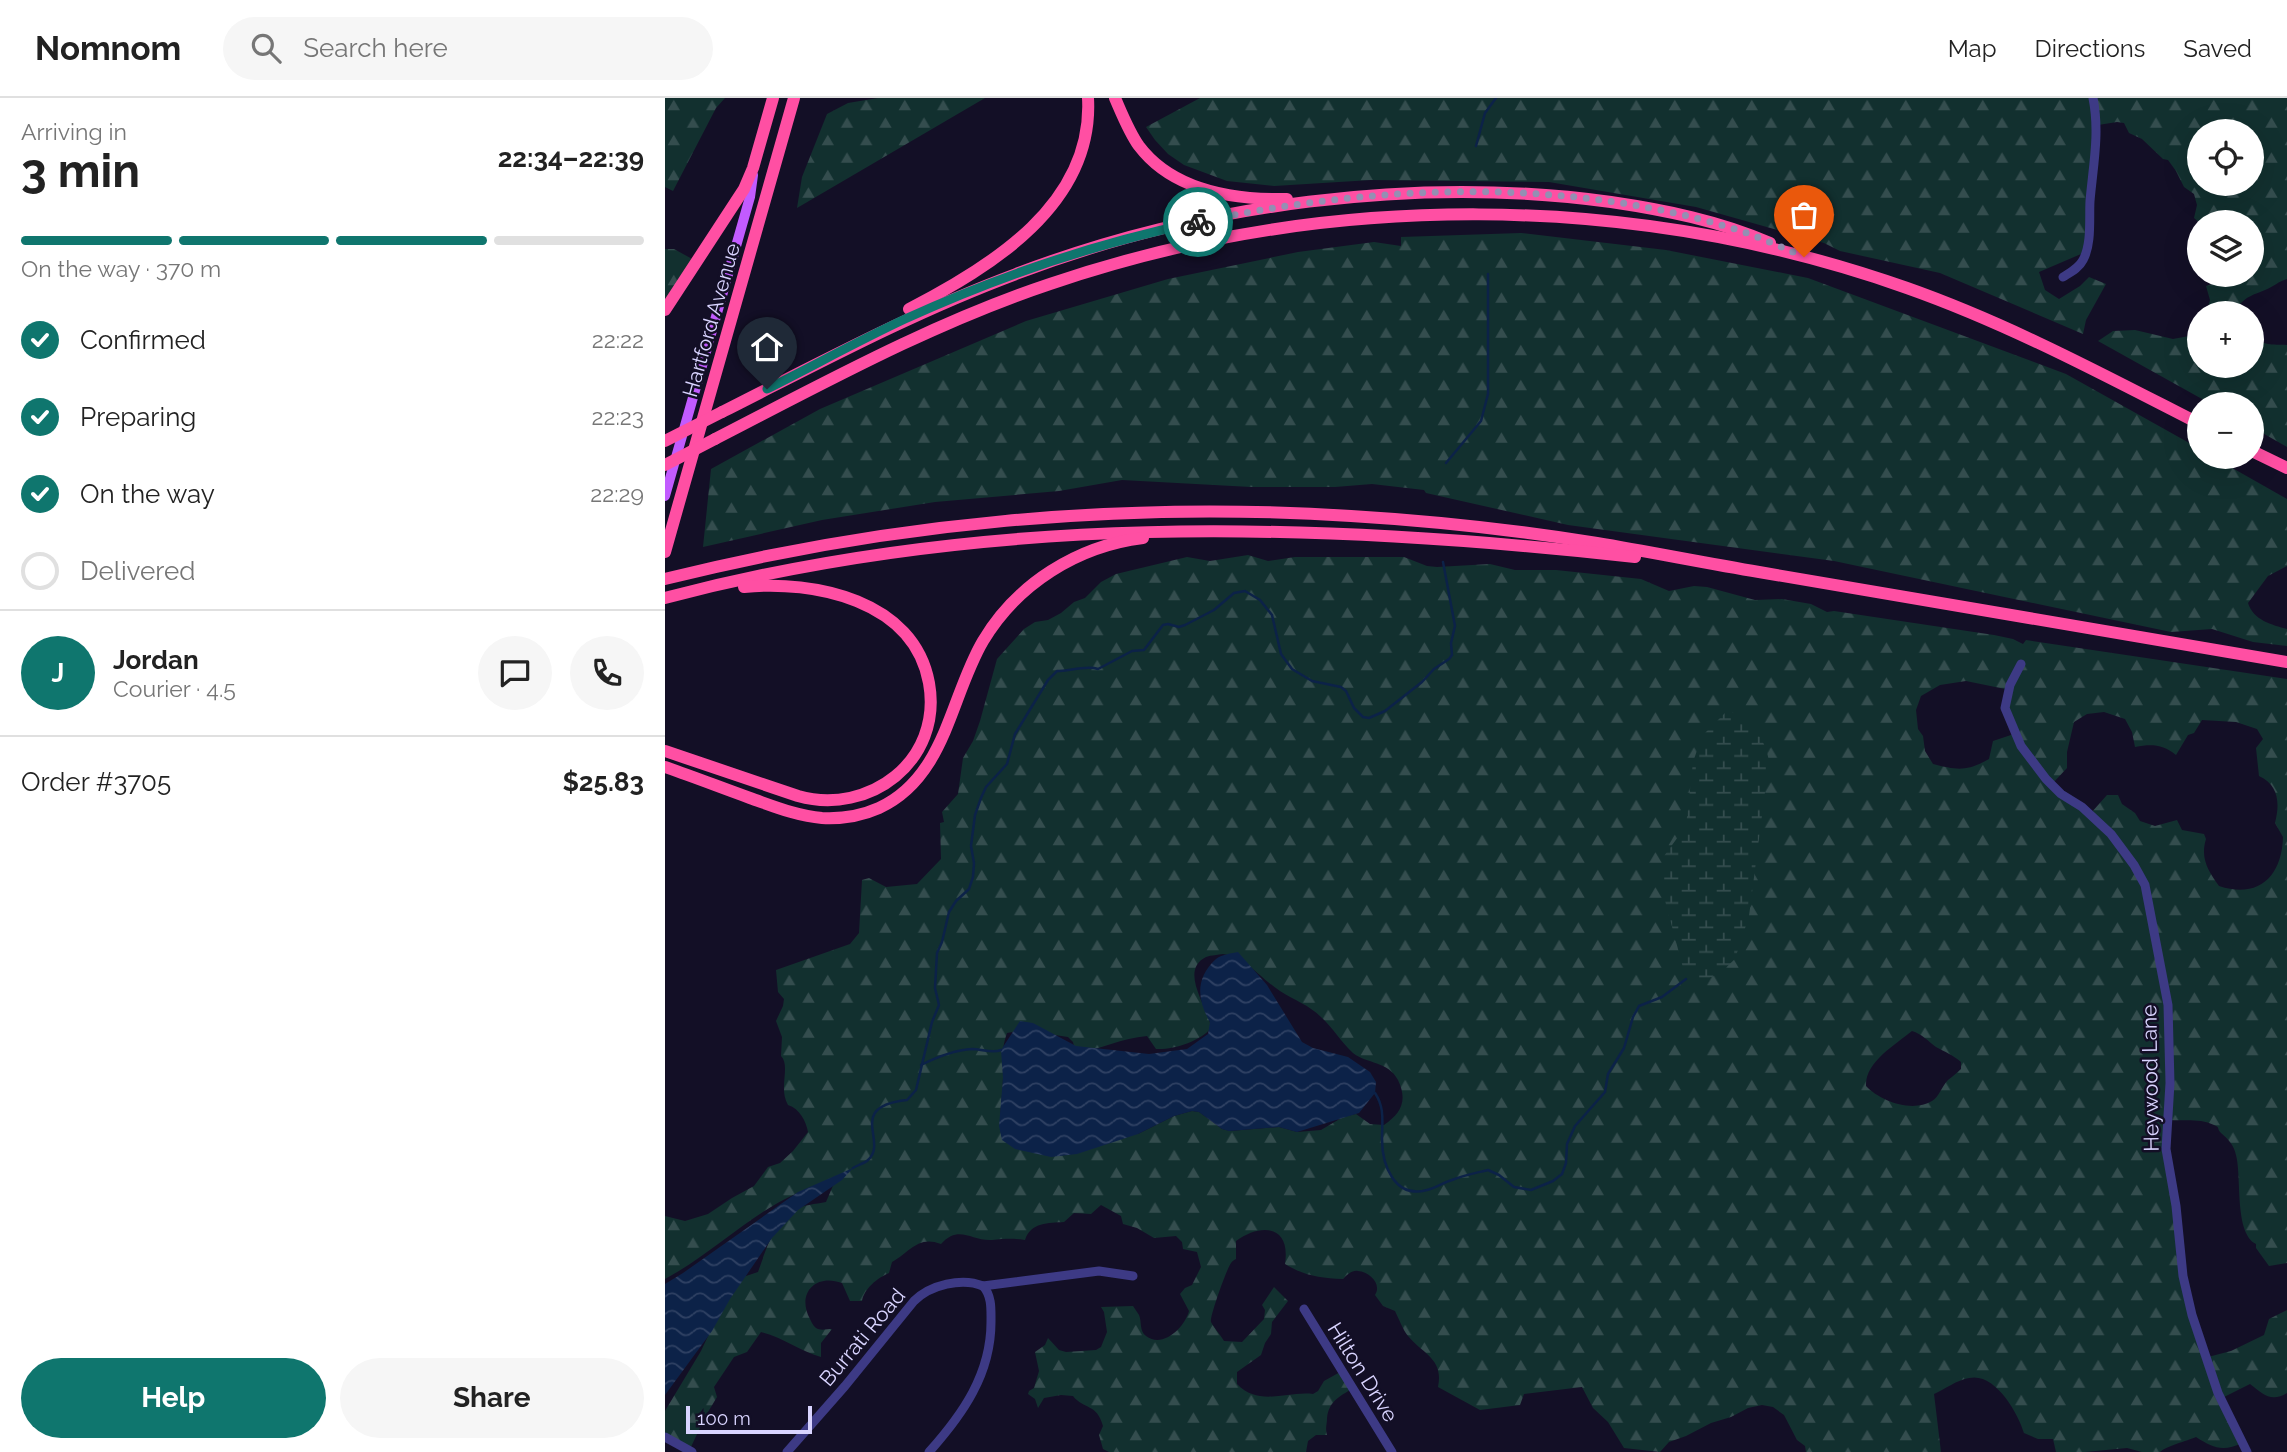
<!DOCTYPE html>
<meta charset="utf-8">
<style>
:root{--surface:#fff;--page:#f6f6f6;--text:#222;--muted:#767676;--line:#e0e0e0;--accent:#0f766e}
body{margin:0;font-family:Raleway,sans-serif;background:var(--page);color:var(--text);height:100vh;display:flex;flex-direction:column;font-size:26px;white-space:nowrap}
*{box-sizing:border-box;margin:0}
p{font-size:23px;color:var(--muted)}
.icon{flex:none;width:38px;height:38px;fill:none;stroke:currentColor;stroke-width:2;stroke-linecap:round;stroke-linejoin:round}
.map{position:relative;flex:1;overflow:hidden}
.side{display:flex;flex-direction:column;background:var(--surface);width:665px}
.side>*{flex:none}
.buttons{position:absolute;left:1522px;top:21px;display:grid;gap:14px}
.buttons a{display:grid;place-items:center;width:77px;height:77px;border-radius:50%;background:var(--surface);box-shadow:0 7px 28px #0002;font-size:35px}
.scale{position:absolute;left:21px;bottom:18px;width:126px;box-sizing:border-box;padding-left:7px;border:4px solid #d9d4ff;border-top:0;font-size:19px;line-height:24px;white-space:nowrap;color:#d9d4ff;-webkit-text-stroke:5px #130f26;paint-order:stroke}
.pin{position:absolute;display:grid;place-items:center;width:60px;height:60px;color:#fff;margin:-72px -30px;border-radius:50% 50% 50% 0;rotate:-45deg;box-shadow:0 0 7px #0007}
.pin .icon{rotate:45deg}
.courier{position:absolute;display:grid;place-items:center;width:70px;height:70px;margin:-35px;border:5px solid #0f766e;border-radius:50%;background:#fff;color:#222;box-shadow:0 2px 9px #0007}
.head em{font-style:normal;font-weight:700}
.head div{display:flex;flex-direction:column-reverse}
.head{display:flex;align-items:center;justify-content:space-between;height:119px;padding:0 21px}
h1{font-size:46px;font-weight:700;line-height:52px}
.bar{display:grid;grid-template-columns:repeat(4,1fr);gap:10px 7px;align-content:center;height:84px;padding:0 21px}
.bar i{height:9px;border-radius:5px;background:var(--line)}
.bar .active{background:var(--accent)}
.bar p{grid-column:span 4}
.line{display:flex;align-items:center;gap:18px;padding:0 21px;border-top:2px solid var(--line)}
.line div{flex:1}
.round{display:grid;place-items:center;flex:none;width:74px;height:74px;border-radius:37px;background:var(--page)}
ol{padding:0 21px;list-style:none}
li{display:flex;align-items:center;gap:21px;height:77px}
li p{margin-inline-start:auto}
li .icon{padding:7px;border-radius:50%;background:var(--accent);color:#fff;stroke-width:4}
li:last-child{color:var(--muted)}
li i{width:38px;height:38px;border:4px solid var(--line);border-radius:50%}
.cta{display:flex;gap:14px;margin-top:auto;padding:14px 21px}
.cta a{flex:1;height:80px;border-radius:42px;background:var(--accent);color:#fff;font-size:28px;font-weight:700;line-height:80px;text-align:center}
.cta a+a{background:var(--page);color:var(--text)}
header{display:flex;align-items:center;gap:42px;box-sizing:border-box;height:98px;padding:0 35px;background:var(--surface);border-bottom:2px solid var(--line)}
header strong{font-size:33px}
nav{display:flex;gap:38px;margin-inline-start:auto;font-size:24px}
.search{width:490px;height:63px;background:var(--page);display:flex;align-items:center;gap:18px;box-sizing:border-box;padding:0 24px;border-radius:38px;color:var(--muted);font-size:26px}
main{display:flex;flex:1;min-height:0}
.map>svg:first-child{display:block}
.forest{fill:url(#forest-firs);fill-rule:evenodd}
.wetland{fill:url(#wetland-marsh)}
.water{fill:url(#water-waves)}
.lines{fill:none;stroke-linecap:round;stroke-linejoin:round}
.stream{stroke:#0c2248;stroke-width:2.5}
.minor{stroke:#3d3a85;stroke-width:9}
.major{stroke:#c25bff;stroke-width:10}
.highway{stroke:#ff4fa3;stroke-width:12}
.highway-bridge{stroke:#ff4fa3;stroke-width:12}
.done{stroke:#948fb3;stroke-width:7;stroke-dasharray:0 12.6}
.route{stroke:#0f766e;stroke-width:9}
.labels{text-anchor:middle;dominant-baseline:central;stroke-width:5;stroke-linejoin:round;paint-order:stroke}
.street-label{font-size:21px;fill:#d9d4ff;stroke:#130f26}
</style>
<header>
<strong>Nomnom</strong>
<div class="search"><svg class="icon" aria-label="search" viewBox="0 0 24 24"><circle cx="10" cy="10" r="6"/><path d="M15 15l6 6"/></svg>Search here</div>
<nav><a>Map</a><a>Directions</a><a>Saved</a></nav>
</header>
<main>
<section class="side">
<div class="head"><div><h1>3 min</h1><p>Arriving in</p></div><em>22:34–22:39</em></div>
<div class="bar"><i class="active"></i><i class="active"></i><i class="active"></i><i></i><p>On the way · 370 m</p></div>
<ol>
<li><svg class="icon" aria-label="check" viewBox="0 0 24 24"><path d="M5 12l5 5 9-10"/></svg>Confirmed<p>22:22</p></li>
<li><svg class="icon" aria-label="check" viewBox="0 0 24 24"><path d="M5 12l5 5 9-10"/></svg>Preparing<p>22:23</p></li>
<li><svg class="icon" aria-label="check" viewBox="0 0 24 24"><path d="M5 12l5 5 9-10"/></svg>On the way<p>22:29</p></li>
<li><i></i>Delivered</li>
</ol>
<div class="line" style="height:126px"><b class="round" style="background:var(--accent);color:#fff">J</b><div><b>Jordan</b><p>Courier · 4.5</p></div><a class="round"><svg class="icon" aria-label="chat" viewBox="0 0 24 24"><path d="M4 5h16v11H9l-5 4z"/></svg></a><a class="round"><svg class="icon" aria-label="phone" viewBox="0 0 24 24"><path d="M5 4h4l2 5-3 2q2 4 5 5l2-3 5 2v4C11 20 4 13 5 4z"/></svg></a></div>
<div class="line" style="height:91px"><div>Order #3705</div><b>$25.83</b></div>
<div class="cta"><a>Help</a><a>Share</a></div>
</section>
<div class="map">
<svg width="1622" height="1354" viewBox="0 0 1622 1354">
<defs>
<pattern id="forest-firs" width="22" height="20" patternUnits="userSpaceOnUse" patternTransform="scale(1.75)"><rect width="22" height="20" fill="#12302f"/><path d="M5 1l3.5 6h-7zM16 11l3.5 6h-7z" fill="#344d4e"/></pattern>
<pattern id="wetland-marsh" width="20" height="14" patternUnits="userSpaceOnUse" patternTransform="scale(1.75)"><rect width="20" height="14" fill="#12302f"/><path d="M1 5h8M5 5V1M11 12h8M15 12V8" fill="none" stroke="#344d4e"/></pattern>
<pattern id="water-waves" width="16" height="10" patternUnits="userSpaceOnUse" patternTransform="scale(1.75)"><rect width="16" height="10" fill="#0c2248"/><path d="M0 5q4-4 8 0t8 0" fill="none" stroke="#2f4163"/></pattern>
</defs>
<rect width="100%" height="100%" fill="#130f26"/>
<g class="forest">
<path d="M0,0H60L51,10L8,93L0,89Z"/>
<path d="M213,0H320L132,110L137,79L162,16L183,5Z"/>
<path d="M535,0H1622V181C1614,183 1608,189 1600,192C1588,197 1582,198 1573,208V215H1541L1545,202L1541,188L1550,185L1565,177H1587V124L1535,125L1529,120L1532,107L1529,96L1519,89L1511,73L1503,62L1498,61L1477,41L1464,35L1459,25L1452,24L1433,27L1422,147L1416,156L1374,174L1380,192L1394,201L1415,188L1424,179L1441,186L1421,222L1418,236L1275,175L1175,153L1159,145L1031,109L884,84L706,82L609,88L562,83L519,67L503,56L490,42L481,29ZM1535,33H1587V86H1535Z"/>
<path d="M856,135L1001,152L1143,180L1401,276L1535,351V359H1548L1622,401V468L1603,478L1583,505C1588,522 1607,527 1622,531V548L1588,544L1547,531L1506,534L1169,463L903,427L761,395L759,392L707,386L670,389H586L457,382L394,393L270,404L157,422L38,449L46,371L155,311L361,223L503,181L633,154L709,144L736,148V139Z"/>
<path d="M0,151H9L29,162L0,203Z"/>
<path d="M1470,232L1508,241L1524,238L1535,232V268H1587V236C1599,249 1606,246 1622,247V349L1587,329V306H1546L1433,243L1448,233Z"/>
<path d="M583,457L603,463L630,459H739L762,468L772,469L825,466L850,472H891L976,481L1004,493L1029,488L1042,489L1090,502L1117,501L1146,506L1162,514L1169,513L1329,537L1348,541L1358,546L1361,542L1622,581V1165L1604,1168L1591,1150V1146C1569,1135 1577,1079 1571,1057C1569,1047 1563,1041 1556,1035C1551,1030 1556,1030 1549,1027C1536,1020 1519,1023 1505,1022L1502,1046L1519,1180L1543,1259L1566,1253L1599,1237L1604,1221L1622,1212V1295C1606,1305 1598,1296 1585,1286L1557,1300L1577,1345C1558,1354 1548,1350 1531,1339C1522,1343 1501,1348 1495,1354H1477L1462,1350L1420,1354H1391L1388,1341H1373L1359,1335C1353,1315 1330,1274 1304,1280C1292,1282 1280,1291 1269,1296L1276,1354H1141L1140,1348L1132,1342L1119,1317L1108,1309L1097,1307L1083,1310L1066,1319L1046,1325L1021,1338L1004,1344L995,1354L959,1350L943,1324L928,1310L917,1289L859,1296L855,1307L815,1312L773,1289C779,1261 758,1256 743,1238C738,1232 734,1221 730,1213L718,1208L710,1197C717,1186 705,1174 693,1173C687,1172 682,1177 678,1181C655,1180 640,1178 620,1166C626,1127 596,1125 571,1143V1161C569,1162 567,1163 566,1165C562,1170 544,1220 546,1224C549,1230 555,1236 559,1243L577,1244L599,1221L600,1212L597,1207L609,1189L623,1203L607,1224L606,1236L600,1245L596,1257L572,1274V1286C594,1309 621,1293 648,1296L653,1293L659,1283L677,1273L688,1290C674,1299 664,1303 662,1320C662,1327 660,1329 662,1337H651L643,1343L641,1354H444L438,1351L434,1337L438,1328C432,1305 419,1312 408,1298L396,1297L379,1300L373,1310L370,1301L363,1296L364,1293L369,1290L374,1273L370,1254L380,1247L383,1240L394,1252L401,1254L431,1252L436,1249L442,1234L439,1214L436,1209L468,1208C470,1211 472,1214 474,1217C477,1224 474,1233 481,1238C498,1251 520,1229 524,1213L515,1196L520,1190L527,1187L536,1169L532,1154L518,1151L517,1144L511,1138L489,1140L472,1130L458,1126L456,1118L436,1107L426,1116L409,1115L399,1124C383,1125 366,1124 360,1142C348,1140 338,1141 327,1142C306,1143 294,1126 276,1146C253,1137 245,1154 227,1164L224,1175C212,1180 199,1191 197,1203H185L177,1185C151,1175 131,1195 145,1221C146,1223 148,1228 151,1230C155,1233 162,1231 167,1231L156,1245V1259C135,1253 119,1240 96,1234L82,1254L69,1259L49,1289L52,1299L40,1319L25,1351L0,1340V1313L36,1253L63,1196L78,1179L93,1174C101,1152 108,1126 129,1112C137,1107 151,1106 161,1104L170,1083C99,1098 61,1148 0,1181V1118L20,1123L43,1116L67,1100L89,1088L103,1069L115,1065L128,1053L143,1034C141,1023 135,1011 123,1007C113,990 126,968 116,958L117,939L111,923L118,908L119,901L113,894L111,872L185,846L194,835L197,782L204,780L221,789L252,786L276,761L275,725L279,724L277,714L293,696L298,660L308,643L315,623L332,561L359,531L370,524L383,522L396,515L409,504L420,500L436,484L451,476L522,459L545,463ZM1301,583L1345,592L1341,612L1349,636L1328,643L1324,661C1301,674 1292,672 1268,666L1260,653L1258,638L1253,631L1251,612L1256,598L1275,587ZM1439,614L1460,621L1467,634L1470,649C1486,646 1498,646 1511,657L1523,637L1529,635L1537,622L1571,624L1592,631L1598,641L1591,650L1594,678C1614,687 1615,706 1610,725L1618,739C1617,779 1593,801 1554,788C1543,773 1535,760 1541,741L1539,736L1517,732L1512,722L1490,728L1475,723L1470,715L1457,706L1453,697H1442L1426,715L1387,686L1402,670V654L1409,624L1422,616ZM558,856C582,860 595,880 615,893C629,902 644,907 656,919C668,930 676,944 688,955C702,966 723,963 733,982C743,1003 736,1015 719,1027L705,1026L691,1016L678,1019L656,1032L632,1034L614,1029L565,1033L557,1031L534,1014L527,1013L509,1018L473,1036L338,1042C332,1021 338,1001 338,979C338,962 336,952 342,935L358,932L403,939L408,944L411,956C435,951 457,940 482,938L491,951C508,952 536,943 546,930C544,910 513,873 541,859C546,857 553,857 558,856ZM1247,933C1257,936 1263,943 1271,949C1280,954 1288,957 1296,964V971C1292,975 1288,978 1283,982C1277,988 1274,999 1267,1003C1247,1015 1215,1003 1201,988C1200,964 1230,947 1247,933Z"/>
</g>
<path class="wetland" d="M1063,612C1084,623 1100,638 1104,663L1084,818L1070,861L1054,876L1032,885L1021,881L998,795L999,758L1021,728L1028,664L1037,638Z"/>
<g class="water">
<path d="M573,854L602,887L637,944L648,950L683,959L705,974L711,984L710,995L694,1015L632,1034L614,1029L564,1033L557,1031L534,1014L527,1013L509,1018L473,1036L412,1056L386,1059L350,1051L337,1042L334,1028L338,980L336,952L355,923L368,925L411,948L484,956L522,951L543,936L545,924C532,902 530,880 551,861C556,857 567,855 573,854Z"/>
<path d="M188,1070L177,1082L133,1112L107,1140L65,1201L47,1233L0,1297V1186L18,1175L133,1094Z"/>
</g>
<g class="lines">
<g class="stream">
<path d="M811,48L820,15L831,0"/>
<path d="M781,365L816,323L823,296V176"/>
<path d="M256,967C272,959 289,952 307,951C317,951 327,956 336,952"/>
<path d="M710,995C720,1010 717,1024 717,1041C717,1068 730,1101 762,1092C771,1090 779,1084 787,1082C799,1077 811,1075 823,1072L834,1077L849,1089L866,1092L888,1083L897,1076L901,1065L902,1046L910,1028L940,994L943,976L959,950L968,919L974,908L997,899L1021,881"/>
<path d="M188,1070C193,1067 200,1065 203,1062C224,1043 180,1009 242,1002L251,992L267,924L274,907L270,890L272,855L277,844L284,814L291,803L304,791L308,779L309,765L306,748L310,717L316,700L321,689L342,666L350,636L383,582L392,573C404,573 422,567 433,571L467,553L479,552L498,527L503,526L514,529L520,527L549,512L569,495L580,493L595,502L607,517L616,556L627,571L647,583L676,589L681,593L689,610L698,619L704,620L720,613L757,584L769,571L784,561L787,557L786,545L790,528L778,464"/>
</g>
<g class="minor">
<path d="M1398,179C1406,174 1414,170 1418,162C1427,146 1424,120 1425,103C1428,68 1435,35 1428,0"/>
<path d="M1356,566L1345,587L1340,610L1356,648L1381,681L1396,696L1417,709L1446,736L1469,767L1480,787L1503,907L1505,985L1501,1051L1511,1108L1518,1178L1527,1217L1553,1295L1582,1354"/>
<path d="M639,1211L727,1354"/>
<path d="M0,1339L27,1354"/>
<path d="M122,1354L180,1288L249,1203C265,1187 297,1179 318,1188L434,1173L468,1178"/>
<path d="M264,1354C298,1316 326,1276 326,1224C326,1211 327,1198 318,1188"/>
</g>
<path class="major" d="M0,398L85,99L88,77"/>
<g class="highway">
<path d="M450,0C457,16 464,34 474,48C508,93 570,102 622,101"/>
<path d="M244,211C326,169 429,106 423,0"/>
<path d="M0,212L79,91L88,70L108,0"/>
<path d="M57,314C154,265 249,214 351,176C534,106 751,77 946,104C1000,112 1055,123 1105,145"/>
<path d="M50,341C159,285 268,225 385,186C661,92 967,93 1242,190C1344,226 1439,277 1535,326"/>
<path d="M1587,353L1622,370"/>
<path d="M0,454L129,0"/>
<path d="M0,481C223,425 457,403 686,418C769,423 851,432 932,445C986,454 1040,465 1094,474C1270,504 1446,534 1622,564"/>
<path d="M0,500C321,415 643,423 970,459"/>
<path d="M0,653L133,698C204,718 278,663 264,585C249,502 149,482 79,489"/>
<path d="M0,669C29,679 57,690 85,700C108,708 132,718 157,720C176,721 196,718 214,710C281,679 285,599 318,543C352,486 412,448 478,440"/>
</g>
<g class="highway-bridge">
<path d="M0,343L57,314"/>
<path d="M0,367L50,341"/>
</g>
</g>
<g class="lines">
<path class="done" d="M533,124C708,87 898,78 1070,131C1094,139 1117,149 1139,159"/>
<path class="route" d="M102,291C148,268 193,243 240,221C334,178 432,145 533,124"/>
</g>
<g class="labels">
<g class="street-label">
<text transform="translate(46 222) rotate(-74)">Hartford Avenue</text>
<text transform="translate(1485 980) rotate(-91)">Heywood Lane</text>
<text transform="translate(197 1239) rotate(-50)">Burrati Road</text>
<text transform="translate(698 1274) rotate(58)">Hilton Drive</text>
</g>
</g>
</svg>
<div class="buttons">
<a><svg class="icon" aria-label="locate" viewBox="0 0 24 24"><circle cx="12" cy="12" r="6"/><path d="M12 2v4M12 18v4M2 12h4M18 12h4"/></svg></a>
<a><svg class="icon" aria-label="layers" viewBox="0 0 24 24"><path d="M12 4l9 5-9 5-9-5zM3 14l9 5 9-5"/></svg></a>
<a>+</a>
<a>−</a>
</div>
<div class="scale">100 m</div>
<div class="pin" style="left:1139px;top:159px;background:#ea580c"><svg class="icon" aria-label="bag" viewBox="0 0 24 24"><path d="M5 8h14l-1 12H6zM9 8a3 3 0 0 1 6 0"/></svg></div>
<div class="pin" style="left:102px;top:291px;background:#1f2937"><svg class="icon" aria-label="home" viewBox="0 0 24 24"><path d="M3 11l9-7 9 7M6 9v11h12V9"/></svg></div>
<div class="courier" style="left:533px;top:124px"><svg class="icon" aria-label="bike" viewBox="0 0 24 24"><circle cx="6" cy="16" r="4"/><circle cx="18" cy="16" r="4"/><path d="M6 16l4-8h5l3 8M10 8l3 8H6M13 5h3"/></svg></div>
</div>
</main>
